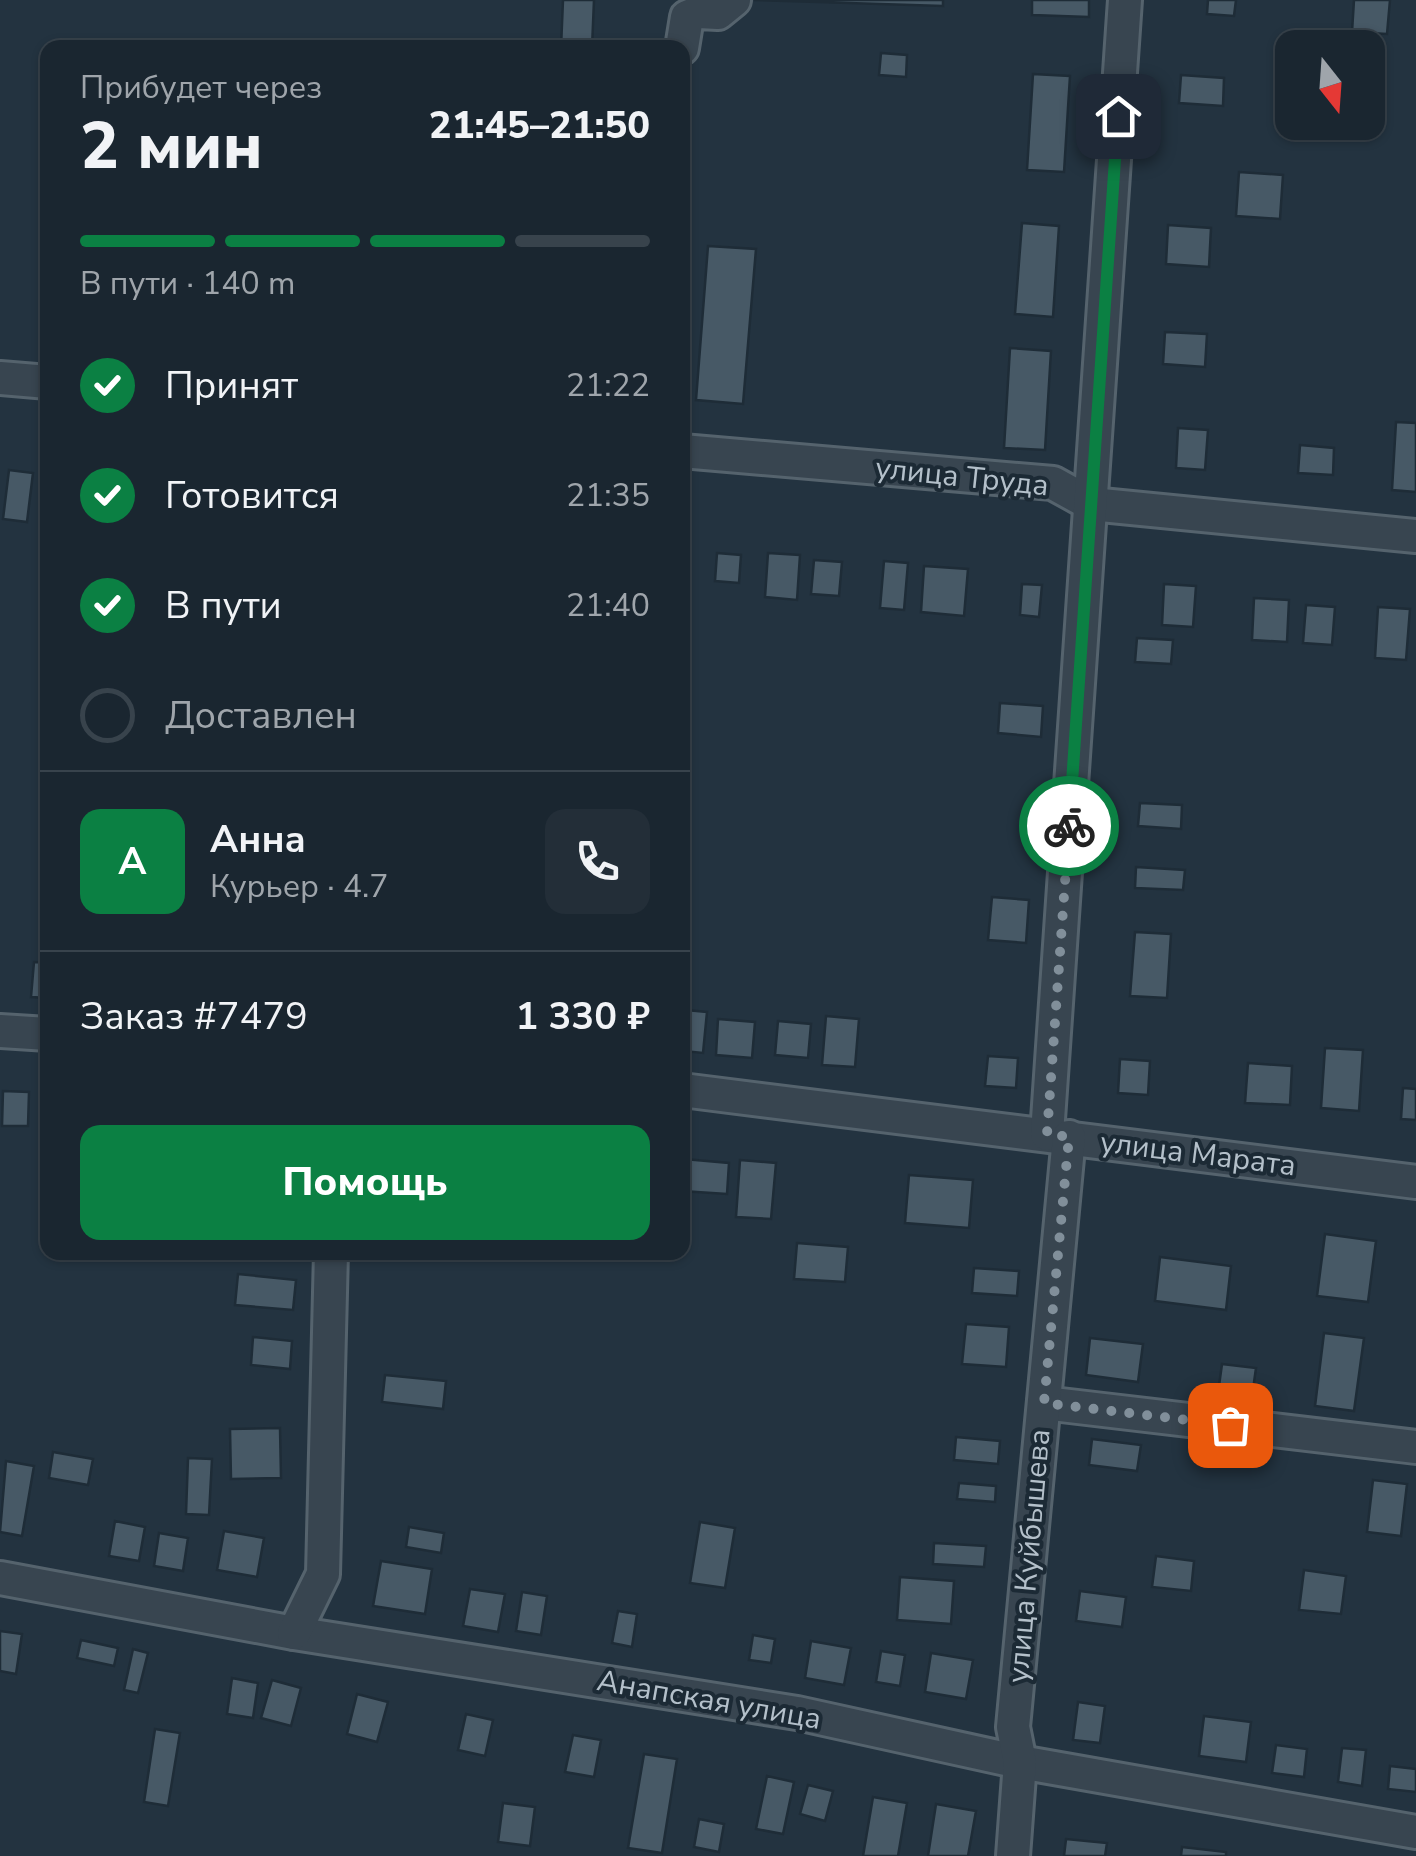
<!DOCTYPE html>
<html lang="ru">
<meta charset="utf-8">
<style>
:root{--surface:#1a2630;--page:#232e38;--text:#f1f3f6;--muted:#9fa5ab;--line:#38434c;--accent:#0b8043}
body{margin:0;font-family:"Nunito Sans",sans-serif;background:var(--page);color:var(--text);height:100vh;display:flex;flex-direction:column;font-size:38px;white-space:nowrap}
*{box-sizing:border-box;margin:0}
p{font-size:32px;color:var(--muted)}
.icon{flex:none;width:55px;height:55px;fill:none;stroke:currentColor;stroke-width:2;stroke-linecap:round;stroke-linejoin:round}
.map{position:relative;flex:1;overflow:hidden}
.drawer{position:absolute;left:40px;top:40px;width:650px;height:1220px;display:flex;flex-direction:column;background:var(--surface);border-radius:20px;box-shadow:0 2px 8px #0004,0 0 0 2px var(--line)}
.drawer>*{flex:none}
.needle{width:65px;rotate:163deg}
.tools{position:absolute;left:1275px;top:30px;display:grid;gap:20px}
.tools a{display:grid;place-items:center;width:110px;height:110px;border-radius:20px;background:var(--surface);box-shadow:0 2px 8px #0004,0 0 0 2px var(--line);font-size:50px}
.pin{position:absolute;display:grid;place-items:center;width:85px;height:85px;color:#fff;margin:-42px;border-radius:20px;box-shadow:0 5px 15px #0006}
.courier{position:absolute;display:grid;place-items:center;width:100px;height:100px;margin:-50px;border:8px solid #0b8043;border-radius:50%;background:#fff;color:#222;box-shadow:0 2px 12px #0007}
.summary em{font-style:normal;font-weight:800}
.summary div{display:flex;flex-direction:column-reverse}
.summary{display:flex;align-items:center;justify-content:space-between;height:170px;padding:0 40px}
h1{font-size:65px;font-weight:800;line-height:75px}
.bar{display:grid;grid-template-columns:repeat(4,1fr);gap:15px 10px;align-content:center;height:120px;padding:0 40px}
.bar i{height:12px;border-radius:8px;background:var(--line)}
.bar .current{background:var(--accent)}
.bar p{grid-column:span 4}
.line{display:flex;align-items:center;gap:25px;padding:0 40px;border-top:2px solid var(--line)}
.line div{flex:1}
.round{display:grid;place-items:center;flex:none;width:105px;height:105px;border-radius:20px;background:var(--page)}
ol{padding:0 40px;list-style:none}
li{display:flex;align-items:center;gap:30px;height:110px}
li p{margin-inline-start:auto}
li .icon{padding:10px;border-radius:50%;background:var(--accent);color:#fff;stroke-width:4}
li:last-child{color:var(--muted)}
li i{width:55px;height:55px;border:5px solid var(--line);border-radius:50%}
.button{display:flex;gap:20px;margin-top:auto;padding:20px 40px}
.button a{flex:1;height:115px;border-radius:20px;background:var(--accent);color:#fff;font-size:40px;font-weight:800;line-height:115px;text-align:center}
.map>svg:first-child{display:block}
.building{fill:#475966;stroke:#1e2c37;stroke-width:2.5}
.lines{fill:none;stroke-linecap:round;stroke-linejoin:round}
.minor-casing{stroke:#55636d;stroke-width:38}
.minor{stroke:#384550;stroke-width:32}
.done{stroke:#818f9a;stroke-width:10;stroke-dasharray:0 18}
.route{stroke:#0b8043;stroke-width:12}
.labels{text-anchor:middle;dominant-baseline:central;stroke-width:8;stroke-linejoin:round;paint-order:stroke}
.street-label{font-size:30px;fill:#b4c0ca;stroke:#1c2a35}
</style>
<div class="map">
<svg width="1416" height="1856" viewBox="0 0 1416 1856">
<rect width="100%" height="100%" fill="#233340"/>
<g class="building">
<path d="M563,0H594L592,48H561Z"/>
<path d="M754,0H943V6Z"/>
<path d="M1032,0H1089V17L1032,15Z"/>
<path d="M1208,0H1236L1234,16L1207,14Z"/>
<path d="M1354,0H1390L1387,34L1352,32Z"/>
<path d="M881,53L907,55L906,77L879,75Z"/>
<path d="M1033,74L1070,76L1064,172L1027,170Z"/>
<path d="M1181,75L1224,78L1223,106L1179,103Z"/>
<path d="M1239,172L1283,175L1280,219L1236,216Z"/>
<path d="M1022,223L1059,226L1053,317L1015,314Z"/>
<path d="M1168,225L1211,228L1209,267L1166,264Z"/>
<path d="M708,246L756,249L743,404L696,400Z"/>
<path d="M1165,332L1207,334L1205,367L1163,364Z"/>
<path d="M1010,348L1051,351L1045,450L1004,448Z"/>
<path d="M1396,422L1416,423V492L1392,490Z"/>
<path d="M1178,428L1208,430L1205,470L1176,468Z"/>
<path d="M1300,445L1334,448L1333,475L1298,473Z"/>
<path d="M9,470L33,473L27,522L3,519Z"/>
<path d="M717,553L741,555L739,583L715,581Z"/>
<path d="M768,553L800,555L797,600L765,597Z"/>
<path d="M814,560L842,562L839,596L811,594Z"/>
<path d="M884,561L908,563L904,610L880,608Z"/>
<path d="M924,566L968,569L964,616L921,612Z"/>
<path d="M1022,584L1042,585L1039,617L1020,615Z"/>
<path d="M1164,584L1196,586L1193,627L1162,625Z"/>
<path d="M1254,598L1289,600L1287,642L1252,640Z"/>
<path d="M1306,605L1335,607L1332,645L1303,643Z"/>
<path d="M1378,607L1410,609L1406,660L1375,658Z"/>
<path d="M1137,638L1173,640L1171,664L1135,662Z"/>
<path d="M1000,703L1043,706L1041,737L998,733Z"/>
<path d="M1140,803L1182,805L1181,829L1138,826Z"/>
<path d="M1136,867L1185,870L1183,890L1135,888Z"/>
<path d="M992,897L1029,900L1026,943L988,940Z"/>
<path d="M1135,932L1171,934L1167,998L1130,996Z"/>
<path d="M34,962L48,963V998L31,997Z"/>
<path d="M686,1010L707,1012L703,1053L683,1051Z"/>
<path d="M826,1016L859,1019L855,1067L822,1065Z"/>
<path d="M718,1019L755,1022L752,1058L716,1055Z"/>
<path d="M778,1021L811,1024L808,1058L775,1055Z"/>
<path d="M1325,1048L1363,1050L1359,1111L1321,1108Z"/>
<path d="M988,1056L1018,1058L1016,1088L985,1086Z"/>
<path d="M1120,1059L1150,1061L1148,1095L1118,1093Z"/>
<path d="M1248,1063L1292,1066L1290,1105L1245,1103Z"/>
<path d="M1403,1088L1416,1089V1120L1401,1119Z"/>
<path d="M3,1091L29,1092L28,1126H2Z"/>
<path d="M684,1159L729,1163L727,1194L682,1191Z"/>
<path d="M740,1160L776,1163L771,1219L736,1217Z"/>
<path d="M909,1175L973,1180L969,1228L905,1223Z"/>
<path d="M1325,1234L1376,1241L1368,1302L1317,1296Z"/>
<path d="M797,1243L848,1247L845,1282L794,1279Z"/>
<path d="M1160,1257L1231,1266L1226,1310L1155,1301Z"/>
<path d="M974,1268L1019,1271L1017,1296L972,1293Z"/>
<path d="M238,1274L296,1280L293,1310L235,1305Z"/>
<path d="M966,1324L1009,1327L1006,1367L962,1364Z"/>
<path d="M1324,1333L1364,1338L1354,1411L1315,1406Z"/>
<path d="M253,1337L292,1341L290,1369L251,1365Z"/>
<path d="M1090,1338L1143,1344L1138,1382L1086,1375Z"/>
<path d="M1222,1364L1256,1368L1252,1397L1218,1393Z"/>
<path d="M385,1375L446,1381L443,1409L382,1402Z"/>
<path d="M280,1428L281,1478L231,1479L230,1429Z"/>
<path d="M956,1437L1000,1441L998,1464L954,1460Z"/>
<path d="M1092,1439L1141,1445L1137,1471L1089,1465Z"/>
<path d="M53,1452L93,1459L88,1485L49,1478Z"/>
<path d="M188,1458L212,1459L209,1515L186,1514Z"/>
<path d="M6,1461L34,1466L22,1536L0,1532Z"/>
<path d="M1373,1480L1407,1484L1401,1536L1367,1532Z"/>
<path d="M959,1483L996,1486L995,1502L957,1499Z"/>
<path d="M115,1521L145,1527L139,1561L109,1556Z"/>
<path d="M700,1522L735,1528L725,1588L690,1583Z"/>
<path d="M409,1527L444,1533L441,1553L406,1547Z"/>
<path d="M224,1531L264,1538L257,1577L217,1570Z"/>
<path d="M159,1533L188,1538L183,1571L154,1566Z"/>
<path d="M934,1543L986,1546L984,1567L933,1564Z"/>
<path d="M1156,1556L1194,1561L1191,1591L1152,1587Z"/>
<path d="M381,1561L432,1569L425,1614L373,1606Z"/>
<path d="M1304,1570L1346,1576L1341,1614L1299,1610Z"/>
<path d="M900,1577L954,1581L951,1624L897,1620Z"/>
<path d="M470,1589L505,1594L498,1632L463,1626Z"/>
<path d="M1080,1591L1126,1597L1122,1627L1076,1621Z"/>
<path d="M522,1592L547,1596L541,1635L516,1631Z"/>
<path d="M618,1611L637,1614L632,1647L612,1643Z"/>
<path d="M0,1631L22,1634L16,1674L0,1671Z"/>
<path d="M753,1635L775,1639L771,1663L749,1660Z"/>
<path d="M81,1640L118,1648L114,1666L77,1658Z"/>
<path d="M811,1641L851,1648L844,1685L805,1678Z"/>
<path d="M133,1649L148,1653L138,1693L124,1690Z"/>
<path d="M881,1651L905,1655L900,1686L876,1682Z"/>
<path d="M931,1653L973,1660L966,1699L925,1692Z"/>
<path d="M232,1678L258,1683L253,1718L227,1714Z"/>
<path d="M272,1680L301,1688L291,1726L261,1718Z"/>
<path d="M357,1694L388,1702L377,1742L347,1734Z"/>
<path d="M1078,1702L1105,1706L1100,1743L1073,1740Z"/>
<path d="M466,1714L493,1720L485,1756L458,1750Z"/>
<path d="M1204,1716L1251,1722L1246,1762L1199,1756Z"/>
<path d="M155,1729L180,1733L168,1806L144,1802Z"/>
<path d="M573,1735L601,1740L594,1777L565,1772Z"/>
<path d="M1276,1745L1307,1749L1304,1777L1272,1773Z"/>
<path d="M1342,1748L1366,1750L1362,1786L1338,1782Z"/>
<path d="M644,1754L677,1759L662,1853L628,1848Z"/>
<path d="M1390,1766L1416,1769V1792L1388,1789Z"/>
<path d="M767,1776L794,1782L783,1834L756,1829Z"/>
<path d="M808,1785L833,1791L825,1821L800,1814Z"/>
<path d="M873,1797L907,1803L898,1856H863Z"/>
<path d="M503,1803L535,1807L530,1846L498,1842Z"/>
<path d="M936,1804L976,1811L968,1856H928Z"/>
<path d="M699,1819L724,1824L719,1852L694,1847Z"/>
<path d="M1066,1839L1107,1843L1105,1856H1064Z"/>
<path d="M1182,1847L1226,1852V1856H1181Z"/>
</g>
<g class="lines">
<g class="minor-casing">
<g id="minor">
<path d="M682,48L687,17L699,12L718,13L734,0"/>
<path d="M0,378L48,382"/>
<path d="M682,451L1053,483L1091,504L1416,536"/>
<path d="M0,1031L48,1034"/>
<path d="M682,1090L1416,1182"/>
<path d="M1047,1134L1125,0"/>
<path d="M1044,1403L1416,1447"/>
<path d="M0,1578L294,1633L797,1713L1020,1762L1416,1832"/>
<path d="M294,1633L323,1574L331,1252"/>
<path d="M1013,1856L1020,1762L1013,1727L1069,1137"/>
</g>
</g>
<use href="#minor" class="minor"/>
</g>
<g class="lines">
<path class="done" d="M1069,826L1047,1134L1069,1137L1044,1403L1230,1425"/>
<path class="route" d="M1069,826L1118,116"/>
</g>
<g class="labels">
<g class="street-label">
<text transform="translate(962 477) rotate(6)">улица Труда</text>
<text transform="translate(1198 1154) rotate(7)">улица Марата</text>
<text transform="translate(1029 1556) rotate(-85)">улица Куйбышева</text>
<text transform="translate(709 1700) rotate(10)">Анапская улица</text>
</g>
</g>
</svg>
<div class="tools">
<a><svg class="needle" viewBox="-14 -14 28 28"><path d="M0-13l5 13h-10z" fill="#e53935"/><path d="M0 13l5-13h-10z" fill="#9fa5ab"/></svg></a>
</div>
<div class="pin" style="left:1230px;top:1425px;background:#ea580c"><svg class="icon" aria-label="bag" viewBox="0 0 24 24"><path d="M5 8h14l-1 12H6zM9 8a3 3 0 0 1 6 0"/></svg></div>
<div class="pin" style="left:1118px;top:116px;background:#1f2937"><svg class="icon" aria-label="home" viewBox="0 0 24 24"><path d="M3 11l9-7 9 7M6 9v11h12V9"/></svg></div>
<div class="courier" style="left:1069px;top:826px"><svg class="icon" aria-label="bike" viewBox="0 0 24 24"><circle cx="6" cy="16" r="4"/><circle cx="18" cy="16" r="4"/><path d="M6 16l4-8h5l3 8M10 8l3 8H6M13 5h3"/></svg></div>
<section class="drawer">
<div class="summary"><div><h1>2 мин</h1><p>Прибудет через</p></div><em>21:45–21:50</em></div>
<div class="bar"><i class="current"></i><i class="current"></i><i class="current"></i><i></i><p>В пути · 140 m</p></div>
<ol>
<li><svg class="icon" aria-label="check" viewBox="0 0 24 24"><path d="M5 12l5 5 9-10"/></svg>Принят<p>21:22</p></li>
<li><svg class="icon" aria-label="check" viewBox="0 0 24 24"><path d="M5 12l5 5 9-10"/></svg>Готовится<p>21:35</p></li>
<li><svg class="icon" aria-label="check" viewBox="0 0 24 24"><path d="M5 12l5 5 9-10"/></svg>В пути<p>21:40</p></li>
<li><i></i>Доставлен</li>
</ol>
<div class="line" style="height:180px"><b class="round" style="background:var(--accent);color:#fff">А</b><div><b>Анна</b><p>Курьер · 4.7</p></div><a class="round"><svg class="icon" aria-label="phone" viewBox="0 0 24 24"><path d="M5 4h4l2 5-3 2q2 4 5 5l2-3 5 2v4C11 20 4 13 5 4z"/></svg></a></div>
<div class="line" style="height:130px"><div>Заказ #7479</div><b>1 330 ₽</b></div>
<div class="button"><a>Помощь</a></div>
</section>
</div>
